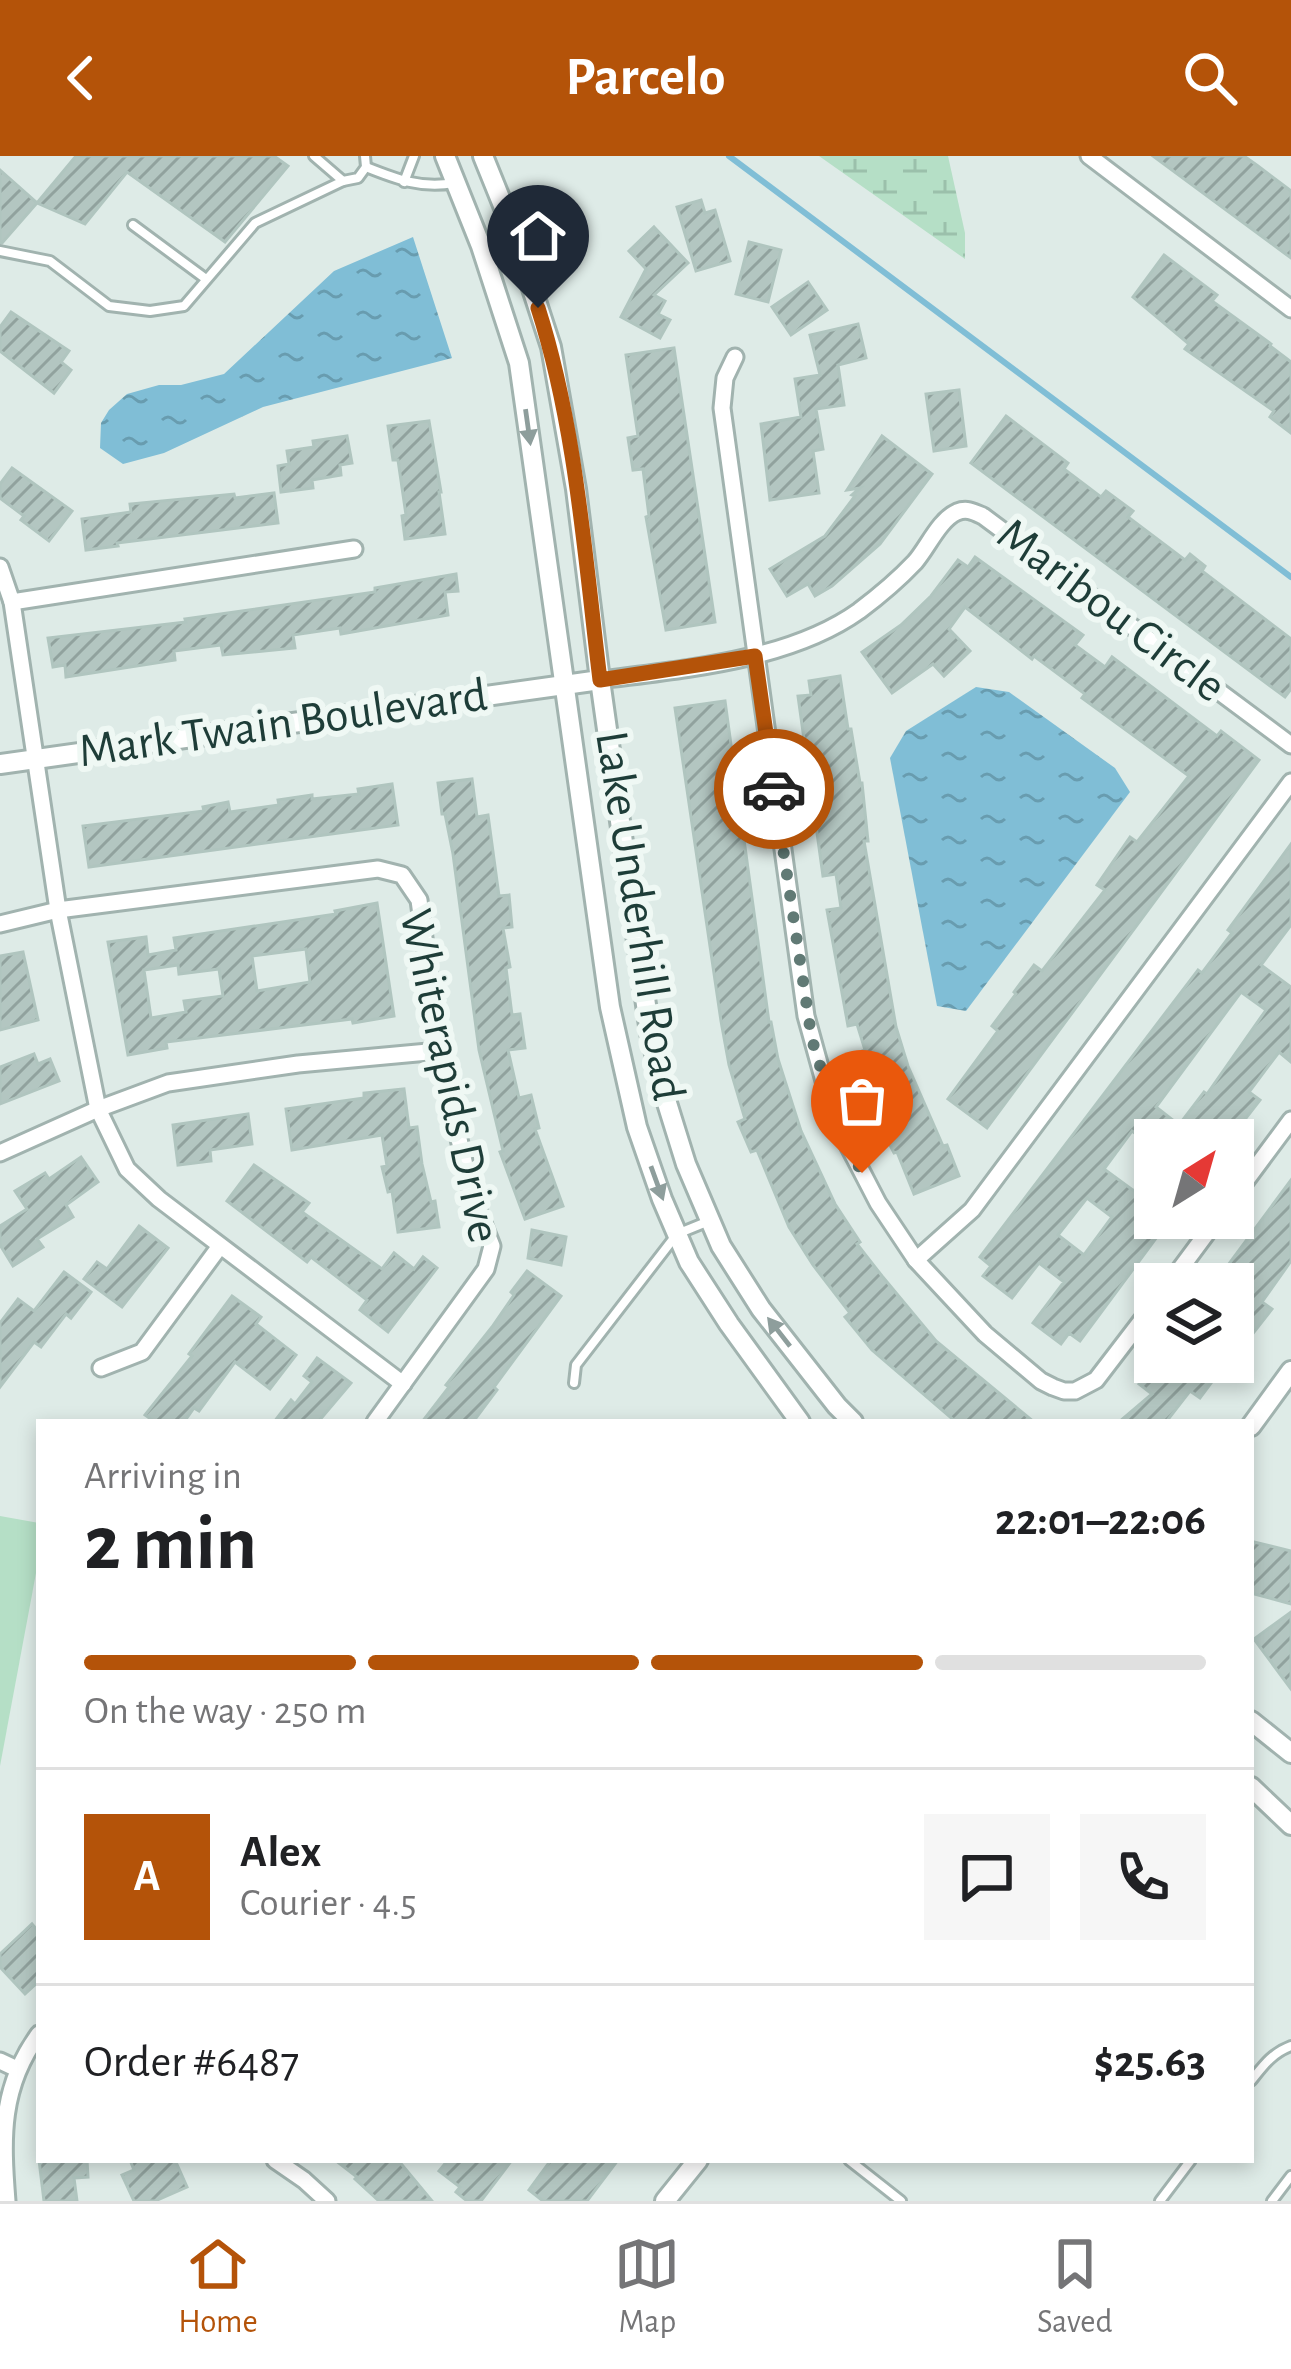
<!DOCTYPE html>
<meta charset="utf-8">
<style>
:root{--surface:#fff;--page:#f6f6f6;--text:#202124;--muted:#757577;--line:#e0e0e0;--accent:#b45309}
body{margin:0;font-family:"Alegreya Sans",sans-serif;background:var(--page);color:var(--text);height:100vh;display:flex;flex-direction:column;font-size:45px;white-space:nowrap}
*{box-sizing:border-box;margin:0}
p{font-size:39px;color:var(--muted)}
.icon{flex:none;width:66px;height:66px;fill:none;stroke:currentColor;stroke-width:2;stroke-linecap:round;stroke-linejoin:round}
.map{position:relative;flex:1;overflow:hidden}
.details{position:absolute;left:36px;top:1263px;width:1218px;height:744px;display:flex;flex-direction:column;background:var(--surface);border-radius:0px;box-shadow:0 6px 18px #0003}
.details>*{flex:none}
.needle{width:78px;rotate:37deg}
.tools{position:absolute;left:1134px;top:963px;display:grid;gap:24px}
.tools a{display:grid;place-items:center;width:120px;height:120px;border-radius:0px;background:var(--surface);box-shadow:0 6px 18px #0003;font-size:60px}
.pin{position:absolute;display:grid;place-items:center;width:102px;height:102px;color:#fff;margin:-123px -51px;border-radius:50% 50% 50% 0;rotate:-45deg;box-shadow:0 0 12px #0007}
.pin .icon{rotate:45deg}
.courier{position:absolute;display:grid;place-items:center;width:120px;height:120px;margin:-60px;border:9px solid #b45309;border-radius:50%;background:#fff;color:#222;box-shadow:0 3px 15px #0007}
.head em{font-style:normal;font-weight:700}
.head div{display:flex;flex-direction:column-reverse}
.head{display:flex;align-items:center;justify-content:space-between;height:204px;padding:0 48px}
h1{font-size:78px;font-weight:700;line-height:90px}
.bar{display:grid;grid-template-columns:repeat(4,1fr);gap:18px 12px;align-content:center;height:144px;padding:0 48px}
.bar i{height:15px;border-radius:9px;background:var(--line)}
.bar .active{background:var(--accent)}
.bar p{grid-column:span 4}
.line{display:flex;align-items:center;gap:30px;padding:0 48px;border-top:3px solid var(--line)}
.line div{flex:1}
.round{display:grid;place-items:center;flex:none;width:126px;height:126px;border-radius:0px;background:var(--page)}
header{display:flex;justify-content:space-between;align-items:center;height:156px;padding:0 48px;background:var(--accent);color:#fff;font-size:54px;font-weight:700}
.tabs{display:flex;justify-content:space-around;align-items:center;height:168px;border-top:3px solid var(--line);background:var(--surface);font-size:33px;color:var(--muted)}
.tabs a{display:grid;justify-items:center;gap:6px}
.tabs .active{color:var(--accent)}
.map>svg:first-child{display:block}
.wetland{fill:url(#wetland-marsh)}
.pitch{fill:#b5dfc6}
.water{fill:url(#water-ripples)}
.lines{fill:none;stroke-linecap:round;stroke-linejoin:round}
.stream{stroke:#80bed6;stroke-width:6}
.building{fill:url(#building-hatch);stroke:#b0c5bf;stroke-width:3;fill-rule:evenodd}
.service-casing{stroke:#a1b3af;stroke-width:14}
.minor-casing{stroke:#a1b3af;stroke-width:21}
.tertiary-casing{stroke:#a1b3af;stroke-width:24}
.service{stroke:#fff;stroke-width:8}
.minor{stroke:#fff;stroke-width:15}
.tertiary{stroke:#fff;stroke-width:18}
.oneway{fill:#8e9e9c}
.done{stroke:#617a75;stroke-width:12;stroke-dasharray:0 21.6}
.route{stroke:#b45309;stroke-width:15}
.labels{text-anchor:middle;dominant-baseline:central;stroke-width:12;stroke-linejoin:round;paint-order:stroke}
.street-label{font-size:48px;fill:#1e3d38;stroke:#eff8f4}
</style>
<header><svg class="icon" aria-label="back" viewBox="0 0 24 24"><path d="M15 5l-7 7 7 7"/></svg>Parcelo<svg class="icon" aria-label="search" viewBox="0 0 24 24"><circle cx="10" cy="10" r="6"/><path d="M15 15l6 6"/></svg></header>
<div class="map">
<svg width="1291" height="2045" viewBox="0 0 1291 2045">
<defs>
<pattern id="wetland-marsh" width="20" height="14" patternUnits="userSpaceOnUse" patternTransform="scale(3)"><rect width="20" height="14" fill="#b5dfc6"/><path d="M1 5h8M5 5V1M11 12h8M15 12V8" fill="none" stroke="#9bc0ab"/></pattern>
<pattern id="water-ripples" width="26" height="14" patternUnits="userSpaceOnUse" patternTransform="scale(3)"><rect width="26" height="14" fill="#80bed6"/><path d="M2 4q2-2 4 0t4 0M15 11q2-2 4 0t4 0" fill="none" stroke="#689caf"/></pattern>
<pattern id="building-hatch" width="6" height="6" patternUnits="userSpaceOnUse" patternTransform="scale(3)"><rect width="6" height="6" fill="#b3c6c1"/><path d="M-1 1l2-2M0 6l6-6M5 7l2-2" fill="none" stroke="#91a29e"/></pattern>
</defs>
<rect width="100%" height="100%" fill="#deebe7"/>
<path class="wetland" d="M819,0H948L965,77V103Z"/>
<path class="pitch" d="M0,1360L39,1367V1401L0,1610Z"/>
<g class="water">
<path d="M413,81L452,202L263,251L164,297L123,308L100,292L101,267L109,254L127,238L159,229H181L224,218L334,115Z"/>
<path d="M976,531L1009,536L1115,612L1130,636L966,855L937,850L890,602L906,575Z"/>
</g>
<g class="lines">
<path class="stream" d="M729,0L1291,421"/>
</g>
<g class="building">
<path d="M76,0H274L288,10L225,86L127,16L85,68L37,47Z"/>
<path d="M1153,0H1244L1258,10L1291,35V102Z"/>
<path d="M0,14L37,47L2,87H0Z"/>
<path d="M701,44L705,57L715,54L730,105L696,115L677,51Z"/>
<path d="M654,71L688,107L654,139L665,145L658,158L670,164L660,182L621,161L646,113L629,95Z"/>
<path d="M749,86L781,94L768,146L736,138Z"/>
<path d="M1164,99L1217,139L1212,145L1271,188L1270,190L1291,206V277L1270,261L1274,255L1185,193L1189,188L1133,141Z"/>
<path d="M808,126L827,154L791,179L772,151Z"/>
<path d="M11,156L69,195L61,206L71,214L54,237L0,195V171Z"/>
<path d="M858,168L866,202L838,209L844,249L816,253L823,293L813,295L819,337L770,344L761,268L801,261L795,223L820,219L810,179Z"/>
<path d="M674,192L715,466L666,474L646,361L649,360L643,313L633,314L628,282L638,280L626,199Z"/>
<path d="M959,234L966,290L934,295L926,238Z"/>
<path d="M1006,260L1068,307L1064,313L1101,341L1106,335L1133,355L1128,361L1185,404L1190,398L1205,410L1202,415L1291,483V533L1285,541L971,307Z"/>
<path d="M429,265L441,336H439L445,378L405,383L402,360L406,359L398,304H393L388,270Z"/>
<path d="M347,280L352,307L340,309L341,319L312,324L313,332L281,336L278,310L289,308L287,295L314,291L313,285Z"/>
<path d="M882,280L932,318L880,388L832,430L815,440L808,428L787,440L770,413L825,380L855,340L852,339L860,332L847,334Z"/>
<path d="M12,312L72,355L49,385L21,364L24,360L0,342V328Z"/>
<path d="M274,337L278,367L117,387L118,390L86,394L82,363L131,356L130,348L234,338L235,342Z"/>
<path d="M975,401L1083,479L1075,489L1105,511L1112,501L1217,580L1221,575L1259,604L987,972L948,943L998,875L992,870L1016,838L1014,836L1034,809L1042,815L1105,734L1097,729L1130,681L1137,686L1189,620L1082,542L1085,538L1034,500L1032,503L965,451L949,473L970,495L944,520L933,508L892,537L862,496L901,469L931,440L958,404L968,411Z"/>
<path d="M456,418L458,435L445,436L448,459L341,478L340,472L293,479L295,492L223,499L221,489L174,495L175,504L66,521L65,509L53,511L48,482L186,466L185,463L375,436V432Z"/>
<path d="M840,520L848,573H851L860,627H862L868,685H864L896,871L908,910L943,990L947,989L959,1020L914,1038L897,996L894,997L874,958L863,927L855,898L865,894L857,868L848,870L827,754L841,752L836,718L823,720L798,540L811,539L809,525Z"/>
<path d="M725,545L769,866H771L778,903L801,975L835,1048L860,1086L857,1088L882,1120L936,1185L1034,1266H956L872,1194L845,1161L850,1157L813,1109L789,1071L757,994L751,996L738,966L745,963L729,909L721,865L675,552Z"/>
<path d="M472,623L477,661L488,659L499,740L509,739L512,771L503,772L510,811L506,812L512,859L520,858L525,892L508,894L519,942L531,939L539,972L535,973L563,1050L525,1063L500,996L503,995L479,894L453,698L445,658H442L438,627Z"/>
<path d="M392,628L398,669L89,711L83,670L204,655L203,651L228,646L230,656L279,649L278,644L312,639V643L359,638L358,633Z"/>
<path d="M1291,688V769L1261,809L1291,831V906L1279,896L1249,936L1260,944L1229,984H1155V992L1132,975L1104,1013L1134,1035L1155,1006V1062H1171L1080,1185L1069,1177L1061,1188L1033,1167L1064,1126L1039,1107L1012,1142L983,1120L991,1110L980,1101L1198,814L1202,817L1232,777L1228,774ZM1241,836L1266,854L1207,938L1204,936L1179,969L1156,951ZM1087,1042L1112,1061L1084,1099L1058,1079Z"/>
<path d="M377,747L394,860L353,867L352,863L166,886L167,892L128,899L108,786L146,781L148,799L176,794L174,782L336,758L335,755ZM306,793L310,826L257,835L252,800ZM178,809L179,818L219,813L223,840L184,845L186,856L151,862L144,814Z"/>
<path d="M23,796L38,864L0,874V800Z"/>
<path d="M34,898L38,908L50,903L59,925L0,948V911Z"/>
<path d="M404,933L409,972L417,971L422,1008L431,1046L435,1045L439,1071L398,1076L392,1035L388,1036L382,1011L387,1010L382,979L292,994L286,953L364,942V937Z"/>
<path d="M248,958L252,988L210,994L211,1005L178,1009L173,969Z"/>
<path d="M81,1001L98,1026L66,1049L73,1061L37,1083L43,1091L13,1110L0,1089V1070L27,1053L15,1035L45,1017L49,1023Z"/>
<path d="M254,1009L309,1047L302,1056L382,1113L394,1097L414,1113L423,1101L437,1112L388,1176L360,1154L367,1144L311,1101L307,1106L227,1045Z"/>
<path d="M1291,1024V1105L1262,1146L1272,1153L1251,1180L1241,1172L1233,1183V1128H1214Z"/>
<path d="M139,1070L168,1092L122,1151L84,1123L97,1106L107,1113Z"/>
<path d="M532,1074L566,1081L561,1109L528,1102Z"/>
<path d="M527,1115L561,1140L494,1231L497,1234L473,1266H422L449,1231L446,1229L492,1171L514,1139L511,1136Z"/>
<path d="M64,1116L91,1136L71,1162L66,1158L41,1191L34,1186L0,1231V1167L18,1143L34,1155Z"/>
<path d="M232,1140L261,1161L256,1168L296,1199L270,1233L235,1206L199,1255L194,1252L184,1266H155L145,1259L192,1200L189,1198Z"/>
<path d="M317,1202L351,1227L318,1266H274L291,1244L295,1248L312,1226L304,1220Z"/>
<path d="M1155,1206H1208L1220,1215L1200,1242L1190,1235L1166,1266H1119L1152,1238L1139,1228Z"/>
<path d="M1254,1386L1291,1395V1448L1251,1437V1396Z"/>
<path d="M1291,1456V1533L1254,1483Z"/>
<path d="M32,1768L39,1776V1825L25,1838L0,1811V1798Z"/>
<path d="M39,2004H87L88,2021L74,2022L77,2045H44Z"/>
<path d="M130,2004H175L187,2031L155,2045H134L122,2019L134,2014Z"/>
<path d="M335,2004H398L432,2045H379L355,2023L357,2021Z"/>
<path d="M448,2004H512L481,2045H467L456,2036L460,2031L439,2015Z"/>
<path d="M551,2004H618L587,2045H543L529,2034Z"/>
</g>
<g class="lines">
<g class="service-casing">
<g id="service">
<path d="M314,0L343,25"/>
<path d="M366,11C396,23 421,33 454,27"/>
<path d="M404,26L414,0"/>
<path d="M133,69L206,123"/>
<path d="M0,95L50,105L109,150L150,155L184,150L255,67L343,25L358,22L366,11L365,0"/>
<path d="M574,1227L576,1209L677,1078L709,1065"/>
<path d="M1251,1925C1263,1910 1272,1897 1291,1890"/>
<path d="M849,2004L901,2045"/>
<path d="M1160,2045L1191,2004"/>
<path d="M1272,2045L1291,2020"/>
</g>
</g>
<g class="minor-casing">
<g id="minor">
<path d="M1089,0L1291,153"/>
<path d="M735,201L725,222L722,252L806,860L827,936L849,991L878,1047L916,1104L985,1178L1041,1225L1053,1231L1064,1235H1075L1096,1224L1155,1147"/>
<path d="M0,411L12,446L58,754L98,953L127,1013L159,1043L403,1228"/>
<path d="M12,446L354,393"/>
<path d="M600,524C683,513 789,505 859,455C879,440 898,424 915,406C928,391 939,364 957,356C967,352 974,356 983,360L1291,589"/>
<path d="M0,768L58,754L378,713L402,719L419,744L439,895L471,1036L492,1090L486,1113L375,1266"/>
<path d="M0,997L98,953L168,927L298,908L439,895"/>
<path d="M1233,1042L1291,964"/>
<path d="M916,1104L972,1054L1291,626"/>
<path d="M1169,1128L1218,1062"/>
<path d="M101,1212L142,1196L220,1090"/>
<path d="M0,1905L17,1913"/>
<path d="M275,2004L304,2024L327,2045"/>
<path d="M7,2045C2,1982 0,1931 39,1878"/>
</g>
</g>
<g class="tertiary-casing">
<g id="tertiary">
<path d="M445,0L481,90L519,207L610,851L637,971L662,1043L689,1106L729,1168L800,1266"/>
<path d="M483,0L513,74L551,191L576,333L600,524L650,877L667,947L686,1008L721,1090L761,1153L837,1250L853,1266"/>
<path d="M0,608L600,524"/>
<path d="M1251,1270L1291,1215"/>
<path d="M1251,1565L1291,1597"/>
<path d="M1251,1631L1291,1669"/>
<path d="M665,2045L698,2004"/>
</g>
</g>
<use href="#service" class="service"/>
<use href="#minor" class="minor"/>
<use href="#tertiary" class="tertiary"/>
</g>
<defs><path id="oneway-solid" d="M-6-.8H1V-3.2L6.5 0L1 3.2V.8H-6Z" transform="scale(3)"/></defs>
<g class="oneway">
<use href="#oneway-solid" transform="translate(528 271) rotate(82)"/>
<use href="#oneway-solid" transform="translate(657 1027) rotate(70)"/>
<use href="#oneway-solid" transform="translate(779 1176) rotate(-128)"/>
</g>
<g class="lines">
<path class="done" d="M774,633L812,884L837,964L862,1017"/>
<path class="route" d="M538,152C576,270 585,402 600,524L755,500L774,633"/>
</g>
<g class="labels">
<g class="street-label">
<text transform="translate(1111 455) rotate(37)">Maribou Circle</text>
<text transform="translate(283 568) rotate(-8)">Mark Twain Boulevard</text>
<text transform="translate(639 760) rotate(81)">Lake Underhill Road</text>
<text transform="translate(449 920) rotate(78)">Whiterapids Drive</text>
</g>
</g>
</svg>
<div class="tools">
<a><svg class="needle" viewBox="-14 -14 28 28"><path d="M0-13l5 13h-10z" fill="#e53935"/><path d="M0 13l5-13h-10z" fill="#757577"/></svg></a>
<a><svg class="icon" aria-label="layers" viewBox="0 0 24 24"><path d="M12 4l9 5-9 5-9-5zM3 14l9 5 9-5"/></svg></a>
</div>
<div class="pin" style="left:862px;top:1017px;background:#ea580c"><svg class="icon" aria-label="bag" viewBox="0 0 24 24"><path d="M5 8h14l-1 12H6zM9 8a3 3 0 0 1 6 0"/></svg></div>
<div class="pin" style="left:538px;top:152px;background:#1f2937"><svg class="icon" aria-label="home" viewBox="0 0 24 24"><path d="M3 11l9-7 9 7M6 9v11h12V9"/></svg></div>
<div class="courier" style="left:774px;top:633px"><svg class="icon" aria-label="car" viewBox="0 0 24 24"><path d="M5 17H2v-5l4-1 3-4h7l3 4 3 1v5h-3M9 17h6M6 11h13"/><circle cx="7" cy="17" r="2"/><circle cx="17" cy="17" r="2"/></svg></div>
<section class="details">
<div class="head"><div><h1>2 min</h1><p>Arriving in</p></div><em>22:01–22:06</em></div>
<div class="bar"><i class="active"></i><i class="active"></i><i class="active"></i><i></i><p>On the way · 250 m</p></div>
<div class="line" style="height:216px"><b class="round" style="background:var(--accent);color:#fff">A</b><div><b>Alex</b><p>Courier · 4.5</p></div><a class="round"><svg class="icon" aria-label="chat" viewBox="0 0 24 24"><path d="M4 5h16v11H9l-5 4z"/></svg></a><a class="round"><svg class="icon" aria-label="phone" viewBox="0 0 24 24"><path d="M5 4h4l2 5-3 2q2 4 5 5l2-3 5 2v4C11 20 4 13 5 4z"/></svg></a></div>
<div class="line" style="height:156px"><div>Order #6487</div><b>$25.63</b></div>
</section>
</div>
<nav class="tabs">
<a class="active"><svg class="icon" aria-label="home" viewBox="0 0 24 24"><path d="M3 11l9-7 9 7M6 9v11h12V9"/></svg>Home</a>
<a><svg class="icon" aria-label="map" viewBox="0 0 24 24"><path d="M3 6l6-2 6 2 6-2v14l-6 2-6-2-6 2zM9 4v14M15 6v14"/></svg>Map</a>
<a><svg class="icon" aria-label="saved" viewBox="0 0 24 24"><path d="M7 4h10v16l-5-4-5 4z"/></svg>Saved</a>
</nav>
